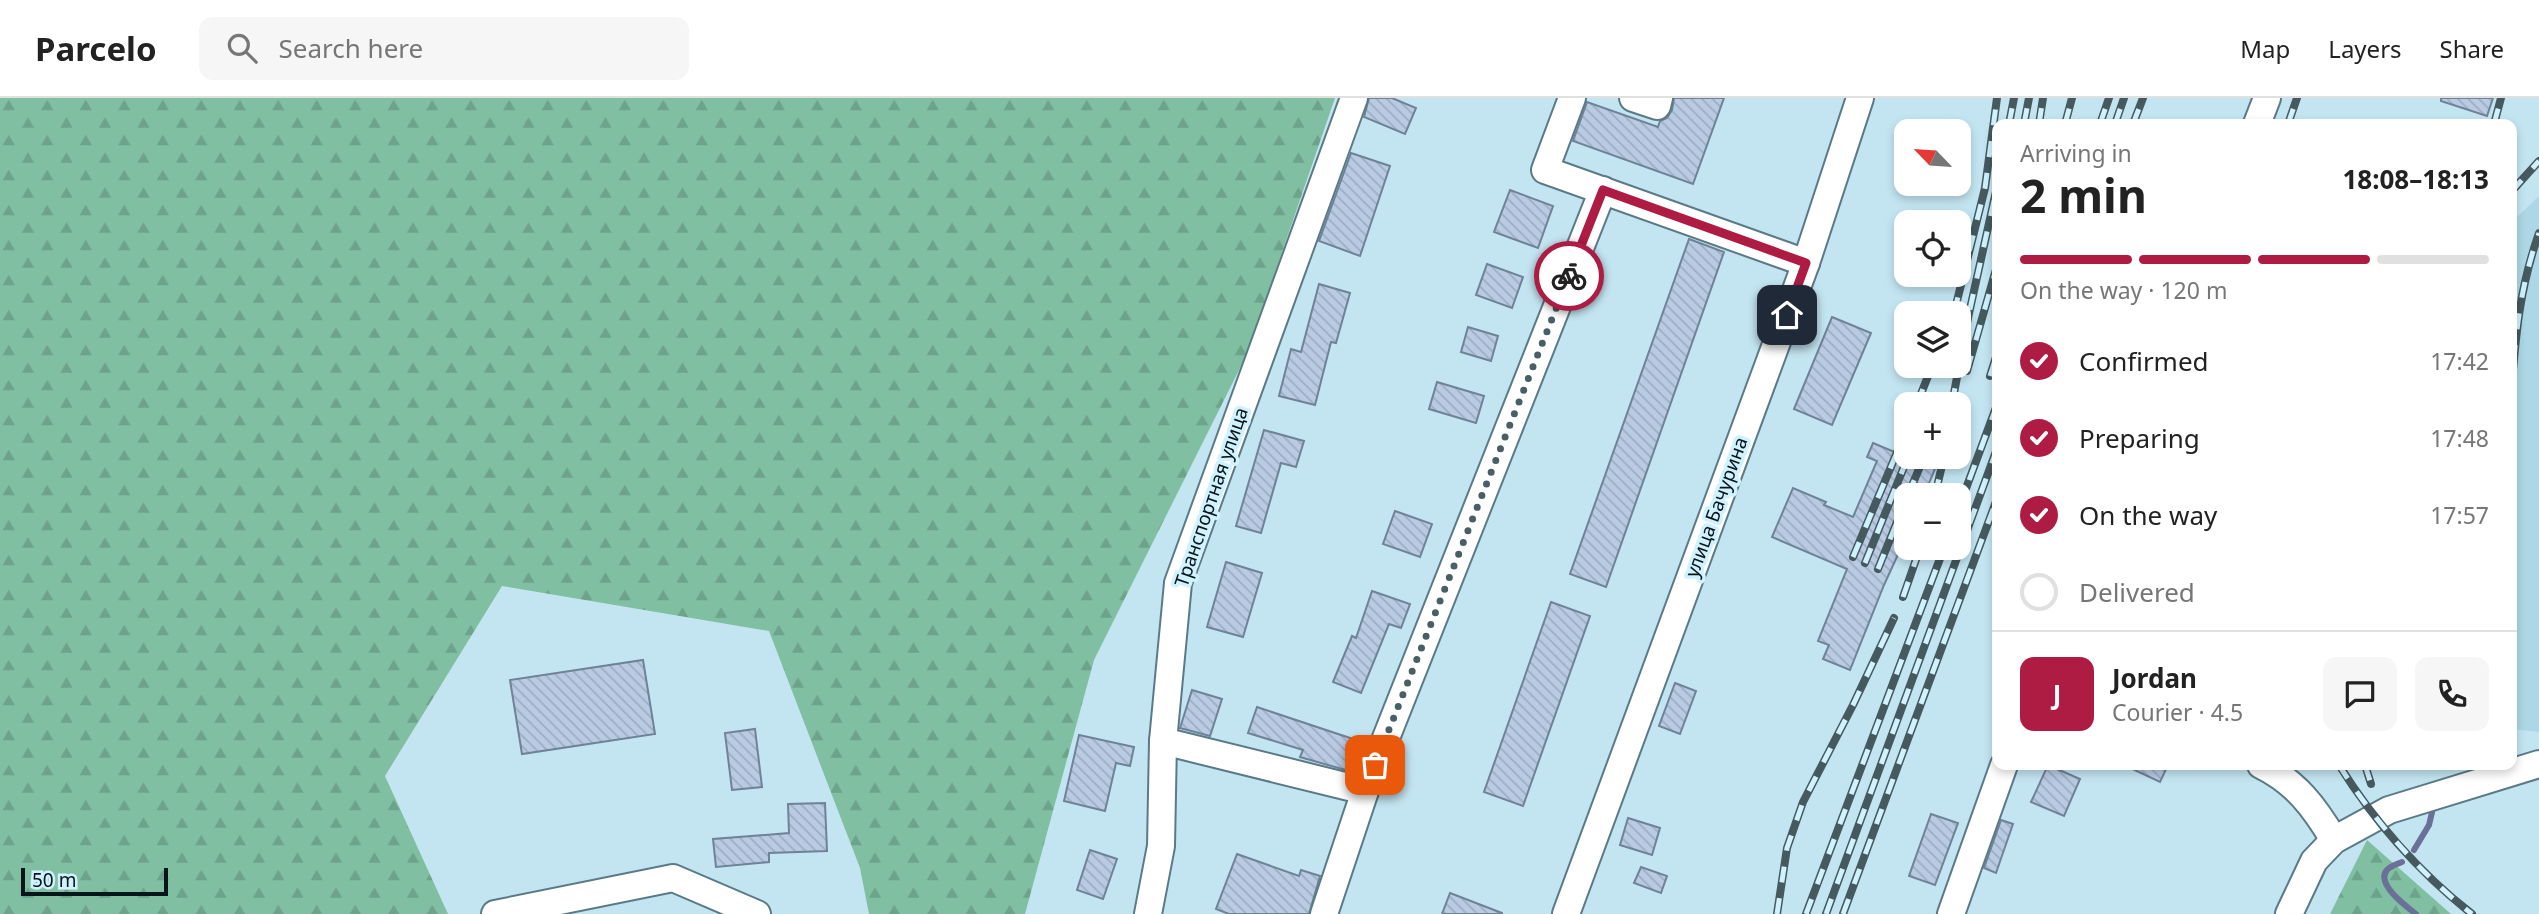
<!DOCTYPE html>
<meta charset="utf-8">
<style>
:root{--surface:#fff;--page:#f6f6f6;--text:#222;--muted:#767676;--line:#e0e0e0;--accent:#ae1b43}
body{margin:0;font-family:"Noto Sans",sans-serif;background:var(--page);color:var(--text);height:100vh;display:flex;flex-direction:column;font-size:26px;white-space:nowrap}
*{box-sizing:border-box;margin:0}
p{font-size:23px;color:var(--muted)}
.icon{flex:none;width:38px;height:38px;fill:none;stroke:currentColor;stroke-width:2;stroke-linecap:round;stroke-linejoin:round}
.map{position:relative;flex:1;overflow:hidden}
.drawer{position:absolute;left:1992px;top:21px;width:525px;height:651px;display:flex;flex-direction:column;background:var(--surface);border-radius:14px;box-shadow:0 4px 10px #0003}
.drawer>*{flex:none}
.needle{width:46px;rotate:295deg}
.buttons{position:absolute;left:1894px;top:21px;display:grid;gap:14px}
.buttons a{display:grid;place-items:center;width:77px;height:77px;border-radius:14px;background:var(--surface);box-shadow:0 4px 10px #0003;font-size:35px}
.scale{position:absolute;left:21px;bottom:18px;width:147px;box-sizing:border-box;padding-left:7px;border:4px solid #081519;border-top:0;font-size:19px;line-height:24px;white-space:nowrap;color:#081519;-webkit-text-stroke:5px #d0f2ff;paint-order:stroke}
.pin{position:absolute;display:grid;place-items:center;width:60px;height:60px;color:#fff;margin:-30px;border-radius:14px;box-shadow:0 4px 10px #0006}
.courier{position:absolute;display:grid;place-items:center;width:70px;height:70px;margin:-35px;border:5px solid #ae1b43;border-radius:50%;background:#fff;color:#222;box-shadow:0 2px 9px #0007}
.summary em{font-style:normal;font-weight:700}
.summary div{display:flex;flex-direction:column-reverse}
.summary{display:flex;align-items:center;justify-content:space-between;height:119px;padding:0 28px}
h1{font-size:46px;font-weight:700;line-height:52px}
.bar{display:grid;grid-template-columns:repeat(4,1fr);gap:10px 7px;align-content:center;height:84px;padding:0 28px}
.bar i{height:9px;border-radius:5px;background:var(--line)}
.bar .selected{background:var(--accent)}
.bar p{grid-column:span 4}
.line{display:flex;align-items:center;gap:18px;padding:0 28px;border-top:2px solid var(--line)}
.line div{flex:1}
.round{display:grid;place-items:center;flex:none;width:74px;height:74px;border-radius:14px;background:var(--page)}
ol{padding:0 28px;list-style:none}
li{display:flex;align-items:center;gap:21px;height:77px}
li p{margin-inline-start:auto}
li .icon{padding:7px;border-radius:50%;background:var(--accent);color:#fff;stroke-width:4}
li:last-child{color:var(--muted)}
li i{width:38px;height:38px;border:4px solid var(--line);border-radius:50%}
header{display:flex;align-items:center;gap:42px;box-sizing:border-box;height:98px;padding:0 35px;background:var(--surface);border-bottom:2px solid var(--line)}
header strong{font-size:33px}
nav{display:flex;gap:38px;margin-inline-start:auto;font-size:24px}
.search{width:490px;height:63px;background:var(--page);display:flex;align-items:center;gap:18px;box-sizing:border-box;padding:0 24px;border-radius:14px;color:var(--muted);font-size:26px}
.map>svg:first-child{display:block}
.built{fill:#add7e6}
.forest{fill:url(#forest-firs)}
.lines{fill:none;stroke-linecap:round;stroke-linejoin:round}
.stream{stroke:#6b7099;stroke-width:6}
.building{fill:url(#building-back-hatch);stroke:#708298;stroke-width:2}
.minor-casing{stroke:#5b7a86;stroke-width:30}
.minor{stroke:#fff;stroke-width:26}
.rail-casing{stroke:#45595f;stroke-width:8}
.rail{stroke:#d0f2ff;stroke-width:5;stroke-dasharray:16;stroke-linecap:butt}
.done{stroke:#495e65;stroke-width:7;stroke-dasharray:0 12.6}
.route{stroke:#ae1b43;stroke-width:9}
.labels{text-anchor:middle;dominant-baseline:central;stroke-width:7;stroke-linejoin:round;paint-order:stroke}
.street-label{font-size:19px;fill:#081519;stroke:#d0f2ff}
</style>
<header>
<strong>Parcelo</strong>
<div class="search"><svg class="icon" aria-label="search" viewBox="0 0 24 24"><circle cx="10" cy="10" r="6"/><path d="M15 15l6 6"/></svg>Search here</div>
<nav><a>Map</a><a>Layers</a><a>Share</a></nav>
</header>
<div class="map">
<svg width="2539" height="816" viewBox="0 0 2539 816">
<defs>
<pattern id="forest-firs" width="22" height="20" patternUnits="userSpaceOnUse" patternTransform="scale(1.75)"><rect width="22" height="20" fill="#80bfa1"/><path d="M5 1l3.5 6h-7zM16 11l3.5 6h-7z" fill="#6da38a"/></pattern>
<pattern id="building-back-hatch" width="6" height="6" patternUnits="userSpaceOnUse" patternTransform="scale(1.75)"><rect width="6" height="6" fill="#b8cbe3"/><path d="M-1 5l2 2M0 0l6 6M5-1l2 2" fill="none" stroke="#9dadc2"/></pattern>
</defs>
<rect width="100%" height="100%" fill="#c3e5f2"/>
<path class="built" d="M2539,98V634L2511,631V125Z"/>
<g class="forest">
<path d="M0,0H1335L1247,256L1094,562L1025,816H869L860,770L769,533L502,488L385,678L448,816H0Z"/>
<path d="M2367,742L2451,816H2330Z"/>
</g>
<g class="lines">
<g class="stream">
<path d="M2414,752L2429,727L2433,710"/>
<path d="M2402,764C2397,766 2390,768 2387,772C2375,786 2407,809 2416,816"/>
</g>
</g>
<g class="building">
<path d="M1369,0H1392L1416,10L1405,36L1364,19Z"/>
<path d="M1674,0H1724L1693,86L1573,43L1587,4L1658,29L1660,23L1667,20L1672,12Z"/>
<path d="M2441,0H2493L2487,18L2441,3Z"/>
<path d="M1351,55L1390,68L1360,158L1319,143Z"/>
<path d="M1510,92L1553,108L1538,150L1494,134Z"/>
<path d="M1689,141L1724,154L1606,489L1570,476Z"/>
<path d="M1487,166L1523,179L1512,210L1476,197Z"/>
<path d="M1319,186L1350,195L1336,245L1331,244L1315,307L1279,298L1291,251L1301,254Z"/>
<path d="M1832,219L1871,235L1832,327L1794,311Z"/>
<path d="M1468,229L1498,238L1491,263L1461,254Z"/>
<path d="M1437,284L1484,298L1476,325L1429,311Z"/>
<path d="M1264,332L1304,343L1296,369L1281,365L1261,435L1236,428Z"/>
<path d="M1873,345L1935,371L1924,397H1906V439L1884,487L1850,572L1823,561L1829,547L1818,543L1847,471L1772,439L1793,390L1826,404L1824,407L1853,419L1877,363L1867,359Z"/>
<path d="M1395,413L1432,426L1420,459L1383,446Z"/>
<path d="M1226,464L1262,475L1243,539L1207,529Z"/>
<path d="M1372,493L1410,506L1401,530L1389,526L1361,595L1333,584L1352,538L1356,540Z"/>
<path d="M1551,504L1590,518L1523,708L1484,694Z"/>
<path d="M643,562L655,636L522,656L510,582Z"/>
<path d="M1675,585L1696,593L1680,636L1659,628Z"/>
<path d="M1192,592L1222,601L1210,638L1180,630Z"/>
<path d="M1257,609L1359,643L1349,673L1300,659L1303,652L1248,635Z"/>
<path d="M755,631L762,689L732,692L725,635Z"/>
<path d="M1079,637L1134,649L1130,668L1116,665L1105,713L1064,703Z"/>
<path d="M2048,667L2080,681L2064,718L2031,704Z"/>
<path d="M2124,667H2168L2160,684Z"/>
<path d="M825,705L827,753L769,755V764L716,769L713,741L789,735L788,706Z"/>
<path d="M1931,716L1958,725L1935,787L1909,778Z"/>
<path d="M1628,720L1660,730L1652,757L1620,747Z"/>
<path d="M2001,722L2013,726L1996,775L1984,770Z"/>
<path d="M1090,752L1117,761L1103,801L1077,792Z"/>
<path d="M1237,756L1299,778L1301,772L1320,778L1309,816H1229L1216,811Z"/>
<path d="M1641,769L1667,778L1661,795L1634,785Z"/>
<path d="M1450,795L1502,815V816H1442Z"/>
</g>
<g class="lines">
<g class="minor-casing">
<g id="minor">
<path d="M1572,0L1545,72L1806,165"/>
<path d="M1633,0L1657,8L1659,0"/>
<path d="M2257,26L2267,0"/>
<path d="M1163,643L1365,693"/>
<path d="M2261,667C2296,684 2315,710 2334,742"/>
<path d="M495,816L673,780L757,816"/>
<path d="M1148,816L1161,748L1163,643L1178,485L1354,0"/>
<path d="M1324,816L1365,693L1603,92"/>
<path d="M1566,816L1806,165L1860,0"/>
<path d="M1951,816L2004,667"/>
<path d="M2289,816L2314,763L2334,742L2389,712L2539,666"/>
</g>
</g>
<use href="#minor" class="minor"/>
<g class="rail-casing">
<g id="rail">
<path d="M2009,26L2014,0"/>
<path d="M2024,26L2029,0"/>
<path d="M2039,26L2043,0"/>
<path d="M2065,26L2072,0"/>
<path d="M2100,26L2109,0"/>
<path d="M2115,26L2124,0"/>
<path d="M2133,26L2143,0"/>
<path d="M2288,26L2297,0"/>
<path d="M2494,26L2501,0"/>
<path d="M2511,94L2539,63"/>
<path d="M1954,215L1985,90L1997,0"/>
<path d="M1967,273L1997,168"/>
<path d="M1990,278L1997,256"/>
<path d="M2511,295C2516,236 2519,192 2539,135"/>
<path d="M1917,306L1932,268"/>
<path d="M1952,306L1968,220L1997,89"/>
<path d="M1908,397L1924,359"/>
<path d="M1935,397L1944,359"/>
<path d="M1958,412L1997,307"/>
<path d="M1853,459L1906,333"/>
<path d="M1865,465L1908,359"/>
<path d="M1878,471L1906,402"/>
<path d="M1903,499L1920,450"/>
<path d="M2339,667C2374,723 2420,775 2472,816"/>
<path d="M2365,667L2371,686"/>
<path d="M1777,816L1787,750L1803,704L1853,607L1894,520"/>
<path d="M1806,816L1944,450"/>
<path d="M1826,816L1997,351"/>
<path d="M1843,816L1997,401"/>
</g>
</g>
<use href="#rail" class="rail"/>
</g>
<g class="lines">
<path class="done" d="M1375,667L1569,178"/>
<path class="route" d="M1569,178L1603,92L1806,165L1787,217"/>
</g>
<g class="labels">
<g class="street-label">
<text transform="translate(1211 399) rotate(-71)">Транспортная улица</text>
<text transform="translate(1716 409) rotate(-70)">улица Бачурина</text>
</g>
</g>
</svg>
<div class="buttons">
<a><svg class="needle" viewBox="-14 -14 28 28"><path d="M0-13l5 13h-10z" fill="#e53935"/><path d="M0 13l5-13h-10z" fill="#767676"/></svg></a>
<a><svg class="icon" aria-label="locate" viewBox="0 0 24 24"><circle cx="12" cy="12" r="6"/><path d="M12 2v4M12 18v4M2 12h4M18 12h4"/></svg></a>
<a><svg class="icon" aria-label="layers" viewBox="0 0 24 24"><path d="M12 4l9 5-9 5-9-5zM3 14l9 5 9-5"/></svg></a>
<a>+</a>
<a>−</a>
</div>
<div class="scale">50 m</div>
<div class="pin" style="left:1375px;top:667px;background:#ea580c"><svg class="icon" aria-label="bag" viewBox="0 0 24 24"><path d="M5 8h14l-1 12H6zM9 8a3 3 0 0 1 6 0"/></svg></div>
<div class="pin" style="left:1787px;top:217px;background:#1f2937"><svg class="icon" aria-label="home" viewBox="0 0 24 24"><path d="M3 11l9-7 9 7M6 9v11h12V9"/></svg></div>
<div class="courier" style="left:1569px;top:178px"><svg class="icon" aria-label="bike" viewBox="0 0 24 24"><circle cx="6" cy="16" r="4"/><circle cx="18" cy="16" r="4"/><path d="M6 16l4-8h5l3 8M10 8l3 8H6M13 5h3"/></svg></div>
<section class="drawer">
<div class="summary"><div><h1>2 min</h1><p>Arriving in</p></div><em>18:08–18:13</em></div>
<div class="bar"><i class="selected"></i><i class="selected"></i><i class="selected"></i><i></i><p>On the way · 120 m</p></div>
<ol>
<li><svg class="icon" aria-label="check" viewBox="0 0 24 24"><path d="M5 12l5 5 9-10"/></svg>Confirmed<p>17:42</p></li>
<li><svg class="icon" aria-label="check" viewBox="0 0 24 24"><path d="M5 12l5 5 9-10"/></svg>Preparing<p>17:48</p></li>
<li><svg class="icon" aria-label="check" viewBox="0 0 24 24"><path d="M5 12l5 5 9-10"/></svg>On the way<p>17:57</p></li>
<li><i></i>Delivered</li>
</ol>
<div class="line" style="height:126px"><b class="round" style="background:var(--accent);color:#fff">J</b><div><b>Jordan</b><p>Courier · 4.5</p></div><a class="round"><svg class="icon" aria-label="chat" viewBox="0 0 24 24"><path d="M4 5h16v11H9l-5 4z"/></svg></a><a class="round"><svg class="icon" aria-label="phone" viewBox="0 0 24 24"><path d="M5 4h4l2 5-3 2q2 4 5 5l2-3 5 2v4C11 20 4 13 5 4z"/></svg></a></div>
</section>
</div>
